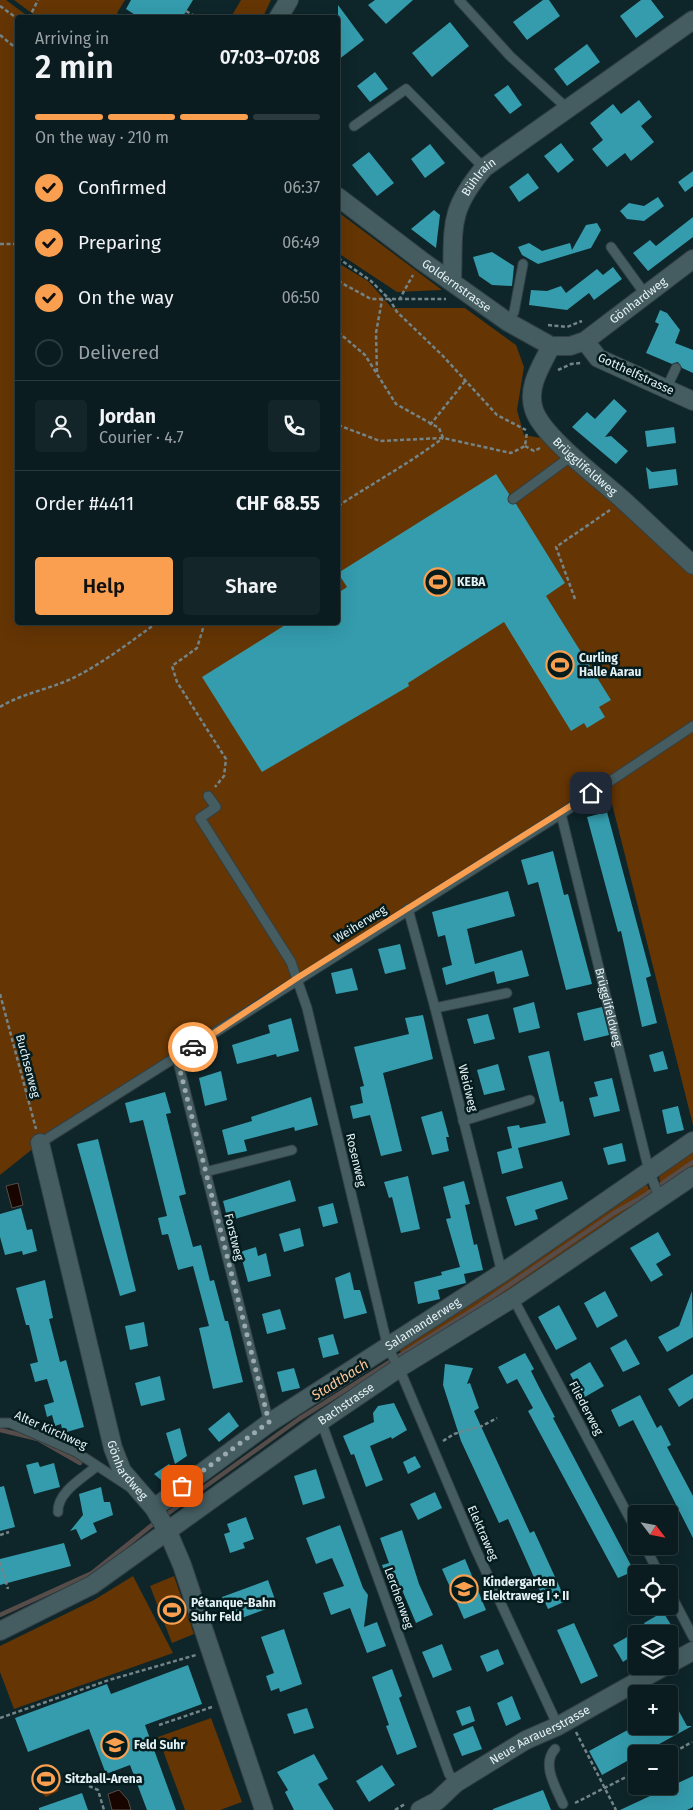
<!DOCTYPE html>
<meta charset="utf-8">
<style>
:root{--surface:#0a1c1f;--page:#132528;--text:#f1f3f6;--muted:#99a1a4;--line:#2a3a3d;--accent:#fa9f4f}
body{margin:0;font-family:"Fira Sans",sans-serif;background:var(--page);color:var(--text);height:100vh;display:flex;flex-direction:column;font-size:19px;white-space:nowrap}
*{box-sizing:border-box;margin:0}
p{font-size:16px;color:var(--muted)}
.icon{flex:none;width:28px;height:28px;fill:none;stroke:currentColor;stroke-width:2;stroke-linecap:round;stroke-linejoin:round}
.map{position:relative;flex:1;overflow:hidden}
.details{position:absolute;left:15px;top:15px;width:325px;height:610px;display:flex;flex-direction:column;background:var(--surface);border-radius:5px;box-shadow:0 5px 20px #0002,0 0 0 1px var(--line)}
.details>*{flex:none}
.needle{width:32px;rotate:122deg}
.tools{position:absolute;left:628px;top:1505px;display:grid;gap:10px}
.tools a{display:grid;place-items:center;width:50px;height:50px;border-radius:5px;background:var(--surface);box-shadow:0 5px 20px #0002,0 0 0 1px var(--line);font-size:25px}
.pin{position:absolute;display:grid;place-items:center;width:42px;height:42px;color:#fff;margin:-21px;border-radius:10px;box-shadow:0 2px 8px #0006}
.courier{position:absolute;display:grid;place-items:center;width:50px;height:50px;margin:-25px;border:4px solid #fa9f4f;border-radius:50%;background:#fff;color:#222;box-shadow:0 1px 6px #0007}
.headline em{font-style:normal;font-weight:600}
.headline div{display:flex;flex-direction:column-reverse}
.headline{display:flex;align-items:center;justify-content:space-between;height:85px;padding:0 20px}
h1{font-size:32px;font-weight:600;line-height:38px}
.bar{display:grid;grid-template-columns:repeat(4,1fr);gap:8px 5px;align-content:center;height:60px;padding:0 20px}
.bar i{height:6px;border-radius:4px;background:var(--line)}
.bar .selected{background:var(--accent)}
.bar p{grid-column:span 4}
.line{display:flex;align-items:center;gap:12px;padding:0 20px;border-top:1px solid var(--line)}
.line div{flex:1}
.round{display:grid;place-items:center;flex:none;width:52px;height:52px;border-radius:5px;background:var(--page)}
ol{padding:0 20px;list-style:none}
li{display:flex;align-items:center;gap:15px;height:55px}
li p{margin-inline-start:auto}
li .icon{padding:5px;border-radius:50%;background:var(--accent);color:#111;stroke-width:4}
li:last-child{color:var(--muted)}
li i{width:28px;height:28px;border:2px solid var(--line);border-radius:50%}
.cta{display:flex;gap:10px;margin-top:auto;padding:10px 20px}
.cta a{flex:1;height:58px;border-radius:5px;background:var(--accent);color:#111;font-size:20px;font-weight:600;line-height:58px;text-align:center}
.cta a+a{background:var(--page);color:var(--text)}
.map>svg:first-child{display:block}
.green{fill:#653504}
.water{fill:#190500;stroke:#564c4a}
.lines{fill:none;stroke-linecap:round;stroke-linejoin:round}
.stream{stroke:#564c4a;stroke-width:4.5}
.building{fill:#349cad}
.lane-casing{stroke:#324044;stroke-width:11}
.street-casing{stroke:#324044;stroke-width:20}
.path{stroke:#738588;stroke-width:2.5;stroke-dasharray:4 2.5;stroke-linecap:butt}
.lane{stroke:#455d61;stroke-width:9}
.street{stroke:#455d61;stroke-width:18}
.done{stroke:#9aaaae;stroke-width:5;stroke-dasharray:0 9}
.route{stroke:#fa9f4f;stroke-width:6}
.labels{text-anchor:middle;dominant-baseline:central;stroke-width:5;stroke-linejoin:round;paint-order:stroke}
.street-label{font-size:12px;fill:#e5f2f5;stroke:#051c1f}
.poi-label{font-size:12px;font-weight:bold;fill:#e5f2f5;stroke:#051c1f;text-anchor:start}
.water-label{font-size:14px;font-style:italic;fill:#ffc597;stroke:#051c1f}
</style>
<div class="map">
<svg width="693" height="1810" viewBox="0 0 693 1810">
<rect width="100%" height="100%" fill="#0e2529"/>
<g class="green">
<path d="M0,0H6L29,17L18,18V622H338V263L368,281L392,308H465L516,345L524,367L517,410L524,435L558,441L693,565V1125L607,784L40,1143L0,1175Z"/>
<path d="M14,0H125L117,13L124,17H37Z"/>
<path d="M241,0H271L263,17H231Z"/>
<path d="M338,212L442,290L397,292L338,253Z"/>
<path d="M693,1150V1172L668,1188L662,1187L659,1178L661,1173Z"/>
<path d="M642,1183L648,1186L651,1199L406,1359L398,1348Z"/>
<path d="M133,1576L173,1653L14,1709L0,1672V1646L94,1600Z"/>
<path d="M174,1576L194,1634L172,1643L150,1586Z"/>
<path d="M211,1718L242,1802L220,1810H185L158,1737Z"/>
<path d="M48,1764L60,1774L58,1791L46,1797L33,1784L35,1770Z"/>
</g>
<g class="water">
<path d="M18,1183L23,1205L12,1208L6,1186Z"/>
<path d="M119,1790L128,1800L131,1810H112L108,1794Z"/>
</g>
<g class="lines">
<g class="stream">
<path d="M0,1430L38,1439L80,1463"/>
<path d="M163,1517L299,1419L474,1309L614,1213L642,1197L693,1162"/>
<path d="M0,1615L92,1573L157,1521"/>
</g>
</g>
<g class="building">
<path d="M131,0H193L182,18H140L126,9Z"/>
<path d="M375,0H413L386,24L368,5Z"/>
<path d="M543,0H549L560,16L527,40L513,22Z"/>
<path d="M641,0H651L664,17L636,38L620,16Z"/>
<path d="M338,5L364,40L338,60Z"/>
<path d="M450,22L469,46L432,77L412,53Z"/>
<path d="M587,44L600,62L567,86L554,69Z"/>
<path d="M375,72L388,89L370,102L357,86Z"/>
<path d="M508,85L522,105L510,114L494,95Z"/>
<path d="M639,100L652,117L641,126L654,142L631,161L625,153L607,167L592,149L603,140L590,123L613,104L621,114Z"/>
<path d="M561,143L574,160L558,173L544,156Z"/>
<path d="M430,144L445,163L425,178L411,159Z"/>
<path d="M369,152L394,183L377,196L352,165Z"/>
<path d="M693,171V186L685,192L678,182Z"/>
<path d="M528,173L539,188L519,202L509,187Z"/>
<path d="M658,197L664,206L644,221L627,219L620,211L629,203L644,206Z"/>
<path d="M434,210L440,215L436,248L411,229Z"/>
<path d="M693,217V237L648,271L633,253L650,240L656,246Z"/>
<path d="M597,223L601,230L591,248L538,264L522,255L518,247L529,243L542,251L570,243L572,250L586,225Z"/>
<path d="M492,252L514,266L512,286L492,285L479,276L473,257Z"/>
<path d="M613,267L622,279L594,300L589,293L567,310L529,305L531,290L547,291L561,286L566,293L597,269L603,275Z"/>
<path d="M660,310L667,313L680,330L675,343L693,350V373L682,368L678,362L672,364L646,353L659,324L655,322Z"/>
<path d="M614,399L627,411L605,437L611,436L628,451L616,464L572,427L587,412L595,419Z"/>
<path d="M674,427L676,443L647,447L645,431Z"/>
<path d="M646,467L652,472L676,469L678,485L649,489Z"/>
<path d="M496,474L509,494L508,502L516,504L565,583L546,596L611,700L599,707L605,717L587,728L584,723L571,731L504,622L408,683L409,686L262,772L202,677L290,622H338V593L347,587L338,573Z"/>
<path d="M607,812L651,976L646,978L657,1023L642,1027L621,931L618,932L587,817Z"/>
<path d="M553,851L564,895L568,894L592,984L566,990L538,882L528,885L521,860Z"/>
<path d="M508,891L515,916L467,929L475,964L522,950L529,976L497,984L494,971L446,985L442,968L452,965L445,935L438,937L432,912Z"/>
<path d="M400,944L406,969L385,974L378,949Z"/>
<path d="M352,968L358,990L336,994L331,973Z"/>
<path d="M534,1002L540,1028L519,1033L513,1008Z"/>
<path d="M602,1007L609,1035L584,1041L577,1013Z"/>
<path d="M488,1014L495,1039L474,1044L467,1019Z"/>
<path d="M423,1015L433,1059L383,1073L402,1151L381,1156L370,1115L353,1119L350,1106L363,1103L360,1087L364,1086L354,1047L409,1034L405,1018Z"/>
<path d="M291,1018L299,1051L277,1057L276,1054L237,1064L232,1045L270,1033L268,1025Z"/>
<path d="M549,1051L560,1102L563,1101L570,1135L518,1148L523,1168L502,1174L497,1152L512,1148L507,1127L519,1125L520,1128L546,1123L528,1056Z"/>
<path d="M663,1051L668,1069L654,1072L649,1055Z"/>
<path d="M498,1064L505,1090L484,1095L477,1070Z"/>
<path d="M221,1071L227,1100L205,1106L199,1078Z"/>
<path d="M612,1078L620,1111L594,1117L589,1098L598,1096L594,1082Z"/>
<path d="M165,1092L171,1113L166,1114L186,1194L179,1196L193,1247L201,1245L210,1281L214,1280L225,1321H228L243,1382L213,1389L199,1328L209,1326L193,1266L178,1270L168,1234L162,1235L158,1218L167,1216L143,1120L130,1123L125,1103Z"/>
<path d="M311,1097L318,1125L295,1131L294,1127L244,1140L247,1151L228,1155L222,1130L252,1121L251,1117Z"/>
<path d="M678,1106L684,1130L667,1134L662,1110Z"/>
<path d="M442,1111L449,1137H446L449,1151L432,1155L421,1117Z"/>
<path d="M98,1139L136,1291L120,1296L77,1144Z"/>
<path d="M622,1143L626,1161L608,1165L603,1148Z"/>
<path d="M408,1176L420,1229L401,1233L392,1197L389,1198L384,1182Z"/>
<path d="M290,1180L296,1201L228,1221L223,1201Z"/>
<path d="M464,1181L470,1204L465,1205L474,1245L477,1244L483,1270L464,1274L466,1283L438,1290L440,1299L418,1304L414,1282L442,1275L441,1272L460,1267L446,1219L451,1218L443,1187Z"/>
<path d="M562,1181L568,1199L535,1210L538,1219L515,1226L506,1197Z"/>
<path d="M333,1203L338,1223L323,1227L318,1207Z"/>
<path d="M21,1208L27,1230L32,1229L37,1251L23,1255L22,1251L5,1255L0,1237V1214Z"/>
<path d="M300,1228L304,1246L284,1252L279,1234Z"/>
<path d="M658,1232L671,1255L656,1264L663,1275L651,1282L630,1248Z"/>
<path d="M256,1247L258,1256L266,1253L271,1276L248,1282L240,1252Z"/>
<path d="M350,1272L354,1290H360L367,1313L344,1319L335,1278Z"/>
<path d="M45,1280L53,1318L49,1319L60,1362L66,1360L84,1427L63,1433L61,1424L55,1426L52,1415L47,1417L44,1405L54,1402L47,1379L35,1382L30,1364L38,1362L29,1325H26L16,1288Z"/>
<path d="M605,1291L618,1316L597,1328L584,1303Z"/>
<path d="M692,1291L693,1337L667,1352L658,1337L679,1326Z"/>
<path d="M559,1305L577,1339L556,1350L538,1317Z"/>
<path d="M280,1309L286,1329L267,1334L262,1314Z"/>
<path d="M144,1322L148,1346L130,1350L125,1326Z"/>
<path d="M333,1334L339,1354L323,1358L318,1338Z"/>
<path d="M626,1339L640,1364L623,1372L610,1348Z"/>
<path d="M525,1353L534,1369L531,1371L539,1387L555,1417L553,1418L634,1571L618,1578L528,1411L533,1408L517,1379L507,1384L498,1367Z"/>
<path d="M590,1362L604,1386L583,1398L570,1374Z"/>
<path d="M445,1364L473,1368L467,1384L470,1383L479,1408L474,1411L530,1533L534,1531L566,1601L548,1609L508,1519L499,1523L461,1441L443,1385Z"/>
<path d="M294,1368L300,1388L282,1392L277,1372Z"/>
<path d="M693,1374V1398L679,1407L668,1389Z"/>
<path d="M160,1376L165,1400L141,1406L135,1383Z"/>
<path d="M640,1395L657,1428L661,1425L671,1445L667,1447L693,1496V1538L633,1420L619,1427L611,1410Z"/>
<path d="M394,1403L407,1430L392,1439L391,1437L370,1446L383,1480L366,1487L354,1454L351,1455L343,1436L374,1422L373,1413L378,1406Z"/>
<path d="M229,1412L239,1426L219,1442L208,1429Z"/>
<path d="M180,1428L187,1456L175,1464L166,1433Z"/>
<path d="M415,1456L421,1467L408,1474L403,1462Z"/>
<path d="M38,1462L40,1467L54,1463L60,1487L34,1494L26,1465Z"/>
<path d="M169,1464L177,1474L167,1482L161,1480L154,1474Z"/>
<path d="M316,1469L325,1498L303,1505L294,1476Z"/>
<path d="M4,1486L15,1527L0,1531V1487Z"/>
<path d="M101,1487L104,1502H110L113,1515L93,1523L97,1532L81,1540L76,1529L70,1531L83,1515L79,1494Z"/>
<path d="M435,1492L442,1508L418,1520L410,1504Z"/>
<path d="M246,1517L254,1539L243,1543L245,1548L230,1553L224,1534L230,1532L227,1524Z"/>
<path d="M340,1525L363,1588L368,1595L364,1627L377,1622L386,1646L367,1653L350,1608L331,1615L323,1593L344,1586L332,1558L316,1564L306,1538Z"/>
<path d="M402,1530L419,1584L433,1615L416,1623L402,1590L392,1594L382,1565L389,1563L380,1538Z"/>
<path d="M64,1543L71,1566L0,1585V1559Z"/>
<path d="M465,1559L486,1610L464,1619L442,1569Z"/>
<path d="M268,1580L277,1605L231,1622L222,1597Z"/>
<path d="M663,1612L673,1628L664,1634H649L644,1623Z"/>
<path d="M574,1623L598,1676L581,1684L557,1630Z"/>
<path d="M284,1629L302,1684L280,1692L279,1688L271,1691L266,1676L274,1673L261,1637Z"/>
<path d="M636,1632V1653L623,1662L613,1645Z"/>
<path d="M442,1644L452,1670L433,1678L422,1652Z"/>
<path d="M498,1649L504,1664L487,1672L480,1656Z"/>
<path d="M188,1665L202,1704L145,1725L176,1810H147L130,1765L106,1774L89,1729L28,1752L15,1718L107,1684L111,1694Z"/>
<path d="M392,1669L402,1696L399,1698L417,1747L397,1755L386,1726L389,1725L372,1677Z"/>
<path d="M669,1693L687,1726H692L641,1754H636V1756L602,1775L589,1751L635,1726H669Z"/>
<path d="M512,1696L521,1719L506,1726L497,1703Z"/>
<path d="M470,1706L475,1721L462,1726L456,1711Z"/>
<path d="M307,1708L314,1728L294,1734L287,1714Z"/>
<path d="M473,1726L482,1749L462,1756L453,1734Z"/>
<path d="M314,1754L328,1779L318,1784L334,1810H294L285,1792L288,1790L277,1772Z"/>
<path d="M382,1765L395,1785L369,1802L356,1781Z"/>
<path d="M693,1776V1807L687,1810H620Z"/>
<path d="M543,1790L551,1810H493V1809Z"/>
<path d="M82,1793L88,1810H39V1808Z"/>
</g>
<g class="lines">
<g class="lane-casing">
<g id="lane">
<path d="M459,0L510,56L568,109"/>
<path d="M354,126L406,89L484,168"/>
<path d="M611,247L645,294"/>
<path d="M508,322L514,312L523,264"/>
<path d="M666,389L676,368"/>
<path d="M513,499L573,455"/>
<path d="M208,796L216,807L200,818L291,962L307,1008L388,1348L399,1368L476,1550L558,1726"/>
<path id="s1" d="M561,814L649,1171L660,1199"/>
<path d="M408,909L435,1008L502,1273"/>
<path d="M435,1008L507,993"/>
<path d="M177,1058L269,1423"/>
<path d="M463,1121L530,1100"/>
<path d="M40,1143L561,814L693,726"/>
<path d="M205,1172L292,1150"/>
<path d="M513,1298L636,1530"/>
<path d="M321,1421L449,1774L456,1783"/>
<path d="M0,1423H10L76,1452L128,1486"/>
<path d="M58,1512C57,1492 83,1478 97,1466"/>
<path d="M645,1546L659,1574"/>
<path d="M669,1591L693,1637"/>
<path d="M555,1749C541,1764 556,1788 563,1804"/>
</g>
</g>
<g class="street-casing">
<g id="street">
<path d="M278,18L289,0"/>
<path id="s2" d="M338,197L422,261L508,322L551,346H570L585,341L693,259"/>
<path id="s3" d="M452,282C454,228 447,212 484,168L693,20"/>
<path d="M585,341L598,358L693,401"/>
<path id="s4" d="M551,346C542,365 526,387 534,410C543,437 600,479 623,500C646,521 669,543 693,565"/>
<path id="s5" d="M40,1143L113,1448L122,1471L154,1508L168,1532L182,1565L264,1810"/>
<path id="s6" d="M154,1508L269,1423L502,1273L693,1141"/>
<path id="s7" d="M0,1631L92,1585L321,1421L399,1368L513,1298L693,1176"/>
<path d="M669,1664L693,1651"/>
<path id="s8" d="M420,1810L437,1801L456,1783L526,1740L558,1726L665,1666"/>
</g>
</g>
<g class="path">
<path d="M0,6L18,19"/>
<path d="M186,11L198,18"/>
<path d="M29,18L38,0"/>
<path d="M205,18L206,17"/>
<path d="M0,35L18,50"/>
<path d="M0,244H18"/>
<path d="M338,258L371,281L390,300L397,312L442,355L497,415L526,430"/>
<path d="M338,281L371,299H446"/>
<path d="M399,300L413,275"/>
<path d="M548,325L567,327L582,321"/>
<path d="M338,332L365,355L396,404L439,428L443,438"/>
<path d="M558,370L571,364L581,363"/>
<path d="M377,372L376,333L382,300"/>
<path d="M338,425L380,441L443,438L511,453L525,446L527,432"/>
<path d="M430,425L466,380"/>
<path d="M525,446L534,451L540,448"/>
<path d="M18,477L15,482L18,490"/>
<path d="M338,506C373,483 410,463 443,438"/>
<path d="M575,599L556,547L610,510"/>
<path d="M205,622L197,648L172,666L177,682L226,759L224,776L215,787"/>
<path d="M0,707C23,693 47,690 71,679C102,664 130,642 158,622"/>
<path d="M0,994L36,1129"/>
<path d="M443,1441L454,1434L482,1426L497,1418"/>
<path d="M0,1535L9,1532"/>
<path d="M0,1562L8,1589"/>
<path d="M0,1718L109,1680L196,1655"/>
<path d="M159,1725L212,1707"/>
<path d="M576,1732L616,1810"/>
<path d="M669,1755L692,1742"/>
<path d="M89,1786L98,1790L104,1810"/>
<path d="M575,1803L636,1772"/>
<path d="M395,1810L405,1804"/>
</g>
<use href="#lane" class="lane"/>
<use href="#street" class="street"/>
</g>
<g class="lines">
<path class="done" d="M182,1486L269,1422L177,1058L193,1047"/>
<path class="route" d="M193,1047L297,978L591,793"/>
</g>
<defs>
<g id="stadium-ring" transform="scale(1.4375)"><circle r="9.5" fill="#051c1f" stroke="#fa9f4f" stroke-width="1.5"/><path d="M0-5a6.5 5 0 1 0 0 10a6.5 5 0 1 0 0-10ZM-3.5-1.8h7v3.6h-7Z" fill="#fa9f4f"/></g>
<g id="school-ring" transform="scale(1.4375)"><circle r="9.5" fill="#051c1f" stroke="#fa9f4f" stroke-width="1.5"/><path d="M0-5L7-2L0 1L-7-2ZM-4 1L0 2.5L4 1V4Q0 6-4 4Z" fill="#fa9f4f"/></g>
</defs>
<g fill-rule="evenodd">
<use href="#stadium-ring" x="438" y="582"/>
<use href="#stadium-ring" x="560" y="665"/>
<use href="#school-ring" x="464" y="1589"/>
<use href="#stadium-ring" x="172" y="1610"/>
<use href="#school-ring" x="115" y="1745"/>
<use href="#stadium-ring" x="46" y="1779"/>
</g>
<g class="labels">
<g class="street-label">
<text stroke="none"><textPath href="#s3" startOffset="112">Bühlrain</textPath></text>
<text stroke="none"><textPath href="#s2" startOffset="148">Goldernstrasse</textPath></text>
<text stroke="none"><textPath href="#s2" startOffset="362">Gönhardweg</textPath></text>
<text transform="translate(636 374) rotate(25)">Gotthelfstrasse</text>
<text stroke="none"><textPath href="#s4" startOffset="145">Brügglifeldweg</textPath></text>
<text transform="translate(360 924) rotate(-32)">Weiherweg</text>
<text stroke="none"><textPath href="#s1" startOffset="199">Brügglifeldweg</textPath></text>
<text transform="translate(28 1066) rotate(75)">Buchserweg</text>
<text transform="translate(468 1088) rotate(76)">Weidweg</text>
<text transform="translate(356 1160) rotate(77)">Rosenweg</text>
<text transform="translate(234 1237) rotate(76)">Forstweg</text>
<text stroke="none"><textPath href="#s6" startOffset="326">Salamanderweg</textPath></text>
<text stroke="none"><textPath href="#s7" startOffset="415">Bachstrasse</textPath></text>
<text transform="translate(586 1408) rotate(62)">Fliederweg</text>
<text transform="translate(51 1430) rotate(24)">Alter Kirchweg</text>
<text stroke="none"><textPath href="#s5" startOffset="340">Gönhardweg</textPath></text>
<text transform="translate(483 1533) rotate(66)">Elektraweg</text>
<text transform="translate(399 1598) rotate(70)">Lerchenweg</text>
<text stroke="none"><textPath href="#s8" startOffset="142">Neue Aarauerstrasse</textPath></text>
</g>
<g class="poi-label">
<text x="457" y="582">KEBA</text>
<text x="579" y="658">Curling<tspan x="579" dy="14">Halle Aarau</tspan></text>
<text x="483" y="1582">Kindergarten<tspan x="483" dy="14">Elektraweg I + II</tspan></text>
<text x="191" y="1603">Pétanque-Bahn<tspan x="191" dy="14">Suhr Feld</tspan></text>
<text x="134" y="1745">Feld Suhr</text>
<text x="65" y="1779">Sitzball-Arena</text>
</g>
<g class="water-label">
<text transform="translate(340 1380) rotate(-32)">Stadtbach</text>
</g>
</g>
</svg>
<div class="tools">
<a><svg class="needle" viewBox="-14 -14 28 28"><path d="M0-13l5 13h-10z" fill="#e53935"/><path d="M0 13l5-13h-10z" fill="#99a1a4"/></svg></a>
<a><svg class="icon" aria-label="locate" viewBox="0 0 24 24"><circle cx="12" cy="12" r="6"/><path d="M12 2v4M12 18v4M2 12h4M18 12h4"/></svg></a>
<a><svg class="icon" aria-label="layers" viewBox="0 0 24 24"><path d="M12 4l9 5-9 5-9-5zM3 14l9 5 9-5"/></svg></a>
<a>+</a>
<a>−</a>
</div>
<div class="pin" style="left:182px;top:1486px;background:#ea580c"><svg class="icon" aria-label="bag" viewBox="0 0 24 24"><path d="M5 8h14l-1 12H6zM9 8a3 3 0 0 1 6 0"/></svg></div>
<div class="pin" style="left:591px;top:793px;background:#1f2937"><svg class="icon" aria-label="home" viewBox="0 0 24 24"><path d="M3 11l9-7 9 7M6 9v11h12V9"/></svg></div>
<div class="courier" style="left:193px;top:1047px"><svg class="icon" aria-label="car" viewBox="0 0 24 24"><path d="M5 17H2v-5l4-1 3-4h7l3 4 3 1v5h-3M9 17h6M6 11h13"/><circle cx="7" cy="17" r="2"/><circle cx="17" cy="17" r="2"/></svg></div>
<section class="details">
<div class="headline"><div><h1>2 min</h1><p>Arriving in</p></div><em>07:03–07:08</em></div>
<div class="bar"><i class="selected"></i><i class="selected"></i><i class="selected"></i><i></i><p>On the way · 210 m</p></div>
<ol>
<li><svg class="icon" aria-label="check" viewBox="0 0 24 24"><path d="M5 12l5 5 9-10"/></svg>Confirmed<p>06:37</p></li>
<li><svg class="icon" aria-label="check" viewBox="0 0 24 24"><path d="M5 12l5 5 9-10"/></svg>Preparing<p>06:49</p></li>
<li><svg class="icon" aria-label="check" viewBox="0 0 24 24"><path d="M5 12l5 5 9-10"/></svg>On the way<p>06:50</p></li>
<li><i></i>Delivered</li>
</ol>
<div class="line" style="height:90px"><a class="round"><svg class="icon" aria-label="person" viewBox="0 0 24 24"><circle cx="12" cy="8" r="4"/><path d="M4 21q1-7 8-7t8 7"/></svg></a><div><b>Jordan</b><p>Courier · 4.7</p></div><a class="round"><svg class="icon" aria-label="phone" viewBox="0 0 24 24"><path d="M5 4h4l2 5-3 2q2 4 5 5l2-3 5 2v4C11 20 4 13 5 4z"/></svg></a></div>
<div class="line" style="height:65px"><div>Order #4411</div><b>CHF 68.55</b></div>
<div class="cta"><a>Help</a><a>Share</a></div>
</section>
</div>
